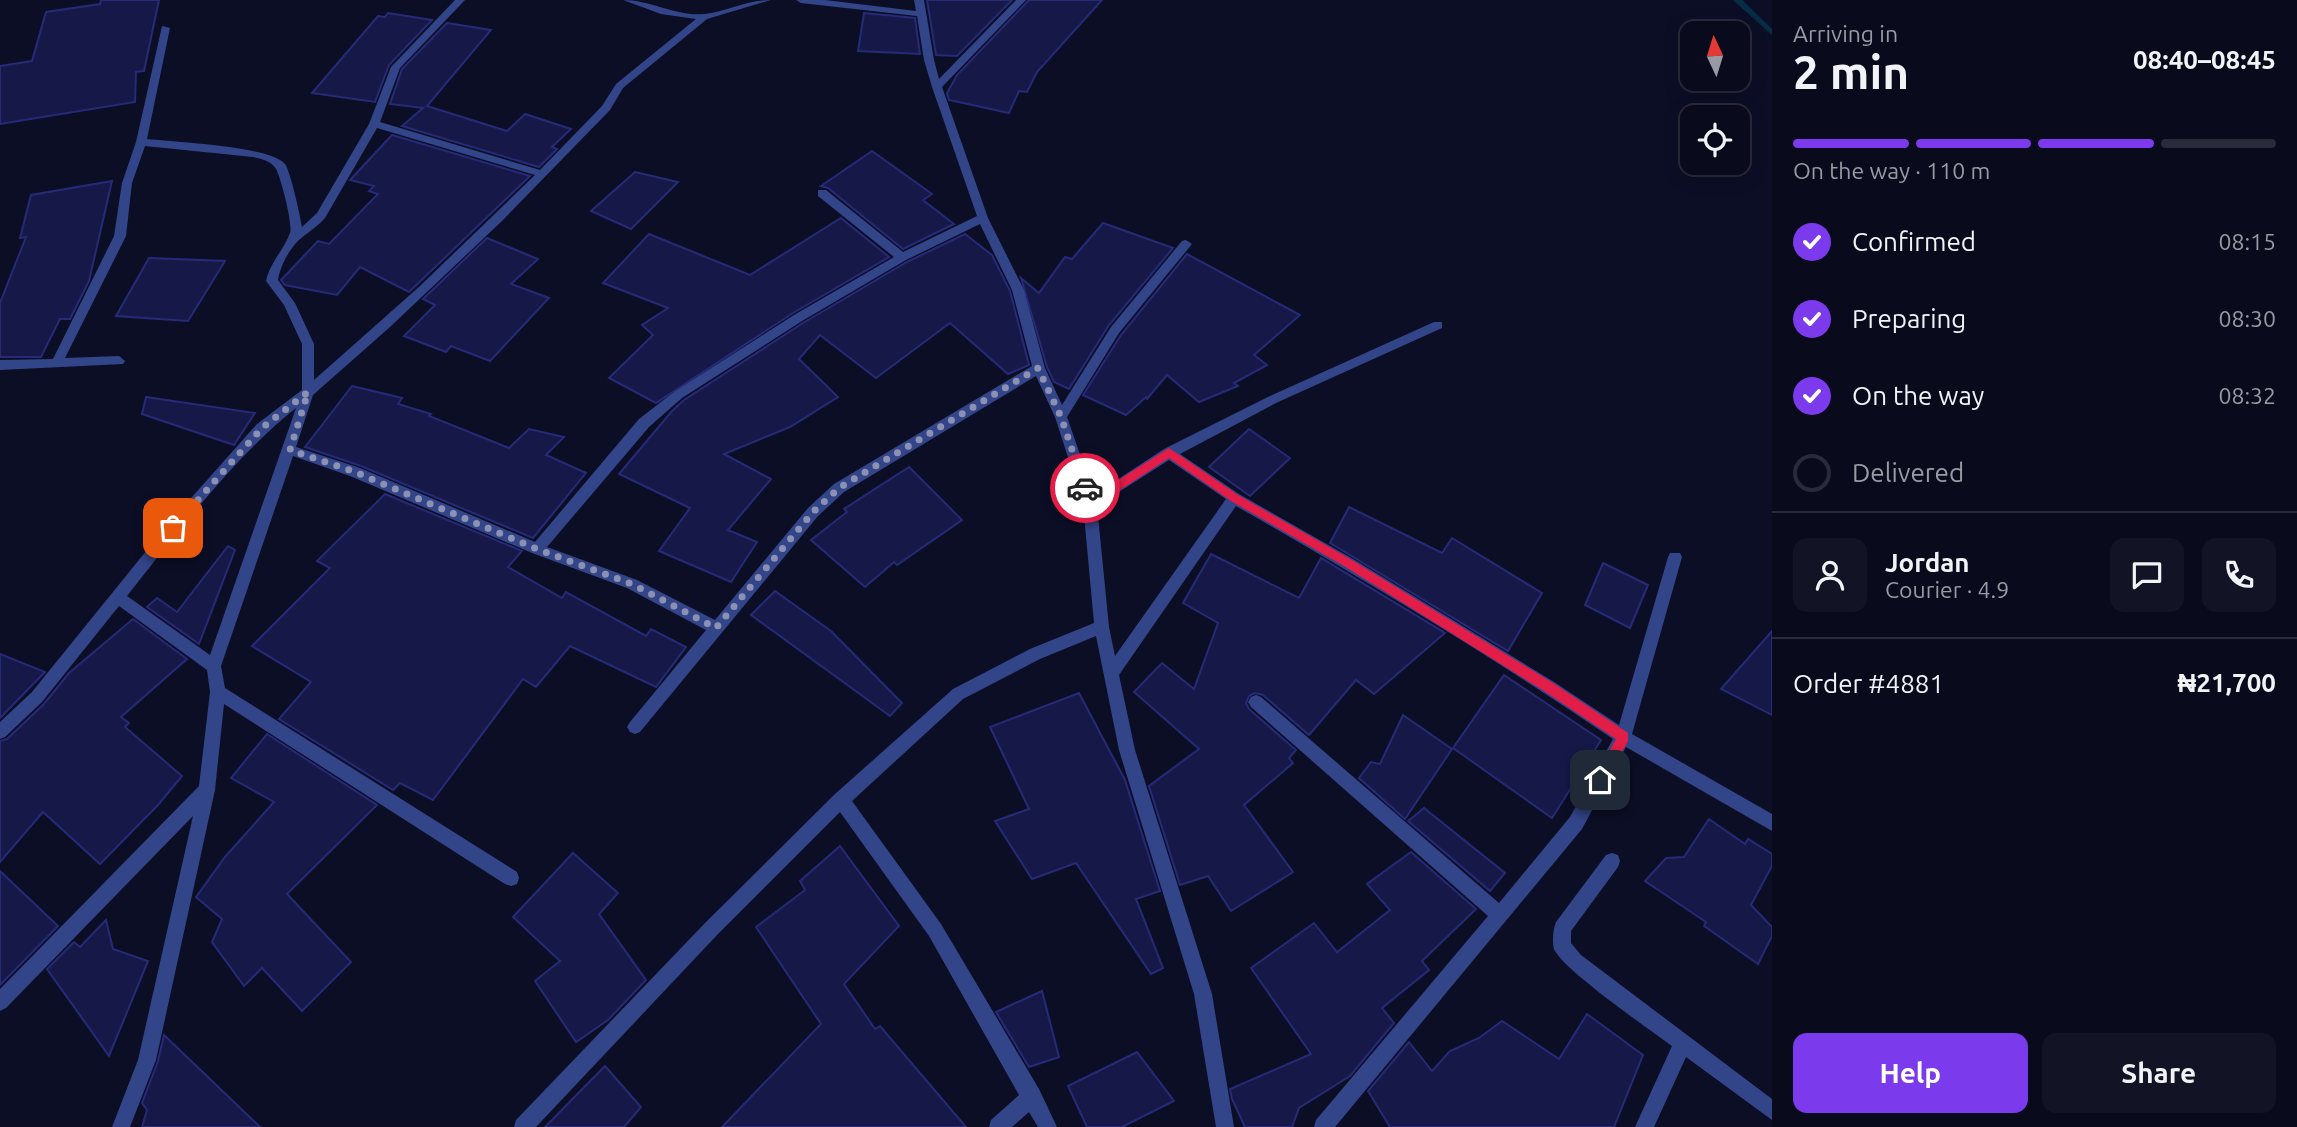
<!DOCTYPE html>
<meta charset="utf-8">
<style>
:root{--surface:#090a1c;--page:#121325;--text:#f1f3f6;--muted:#999aa3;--line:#292b3b;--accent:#7c3aed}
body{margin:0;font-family:Ubuntu,sans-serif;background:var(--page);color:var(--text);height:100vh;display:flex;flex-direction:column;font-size:26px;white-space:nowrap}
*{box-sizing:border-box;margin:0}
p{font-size:23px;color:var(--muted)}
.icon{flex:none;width:38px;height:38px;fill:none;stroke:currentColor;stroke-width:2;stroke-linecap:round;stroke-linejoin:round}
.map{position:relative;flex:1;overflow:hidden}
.sheet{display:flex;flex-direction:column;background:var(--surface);width:525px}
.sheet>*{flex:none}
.needle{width:46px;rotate:356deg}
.tools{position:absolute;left:1680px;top:21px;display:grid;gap:14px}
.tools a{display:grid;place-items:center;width:70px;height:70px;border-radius:14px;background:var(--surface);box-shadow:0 4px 18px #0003,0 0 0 2px var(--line);font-size:35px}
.pin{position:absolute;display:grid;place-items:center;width:60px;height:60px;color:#fff;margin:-30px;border-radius:14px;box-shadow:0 4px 10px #0006}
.courier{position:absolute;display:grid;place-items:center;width:70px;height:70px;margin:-35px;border:5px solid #e11d48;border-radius:50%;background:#fff;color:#222;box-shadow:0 2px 9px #0007}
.head em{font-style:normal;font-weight:700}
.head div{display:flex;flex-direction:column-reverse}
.head{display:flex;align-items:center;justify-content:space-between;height:119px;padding:0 21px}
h1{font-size:46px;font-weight:700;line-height:52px}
.bar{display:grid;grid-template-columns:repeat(4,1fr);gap:10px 7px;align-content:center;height:84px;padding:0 21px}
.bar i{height:9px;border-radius:5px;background:var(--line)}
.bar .current{background:var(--accent)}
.bar p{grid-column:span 4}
.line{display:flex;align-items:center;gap:18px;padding:0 21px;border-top:2px solid var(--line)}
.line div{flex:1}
.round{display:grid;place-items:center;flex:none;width:74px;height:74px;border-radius:14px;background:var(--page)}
ol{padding:0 21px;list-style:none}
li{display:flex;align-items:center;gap:21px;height:77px}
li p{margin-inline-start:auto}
li .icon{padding:7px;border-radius:50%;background:var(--accent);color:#fff;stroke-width:4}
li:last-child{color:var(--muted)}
li i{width:38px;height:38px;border:4px solid var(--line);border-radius:50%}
.primary-button{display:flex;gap:14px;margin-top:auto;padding:14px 21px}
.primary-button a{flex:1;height:80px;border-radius:14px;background:var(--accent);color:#fff;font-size:28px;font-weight:700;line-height:80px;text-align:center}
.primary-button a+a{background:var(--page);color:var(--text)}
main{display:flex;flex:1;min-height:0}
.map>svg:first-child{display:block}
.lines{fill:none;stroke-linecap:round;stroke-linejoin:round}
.stream{fill:#052d46;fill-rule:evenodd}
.building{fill:#161948;stroke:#262a77;stroke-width:2}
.street{fill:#334589;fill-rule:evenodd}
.route{fill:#e11d48}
.done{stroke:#8c91b3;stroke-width:7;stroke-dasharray:0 12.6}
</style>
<main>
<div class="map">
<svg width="1772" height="1127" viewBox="0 0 1772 1127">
<rect width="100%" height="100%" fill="#0c0e26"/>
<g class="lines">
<path class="stream" d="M1733,0H1742L1772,29V35Z"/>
</g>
<g class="building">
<path d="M101,0H159L144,71L136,72L135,102L0,124V66L32,61L46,12L100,4Z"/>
<path d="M927,0H1012L957,56L936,55Z"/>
<path d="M1029,0H1102L1037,72L1027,92L1019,91L1009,113L949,100L947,93L957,75Z"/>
<path d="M388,13L432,20L389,65L375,102L312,93L378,16L385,17Z"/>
<path d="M864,13L915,18L920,54L858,51Z"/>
<path d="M447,23L491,30L427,106L507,131L525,114L571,129L552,147L557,149L539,167L402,126L423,108L390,104L402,69Z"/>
<path d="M392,135L530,176L409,292L360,267L337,295L285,285L281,280L318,241L329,244L378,194L369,191L374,186L350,180Z"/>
<path d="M872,151L932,194L923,200L954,224L903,249L828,188L821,186Z"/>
<path d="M635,172L678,182L631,229L591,211Z"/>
<path d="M112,181L89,281L70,319H60L41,357H0V303L26,237L20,238L31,195Z"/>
<path d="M841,218L889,257L793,313L656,403L609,378L653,335L642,325L668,308L603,283L649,234L750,275Z"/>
<path d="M1103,223L1173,248L1109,325L1069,389L1054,382L1047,367L1021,278L1039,293L1065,257L1072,259Z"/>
<path d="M965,234L992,255L1010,291L1029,365L1008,374L950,323L876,378L820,335L799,359L838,397L790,427L724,454L771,479L728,530L757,542L731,582L659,551L690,508L619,474L672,411L684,400L803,323L907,262Z"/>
<path d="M487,238L538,259L511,284L549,298L490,361L451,346L446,352L404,336L435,305L423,299Z"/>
<path d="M1187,254L1300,315L1254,355L1267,365L1234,383L1238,386L1199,402L1167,375L1147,399L1146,397L1126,415L1083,395L1121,335Z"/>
<path d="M149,258L225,261L188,321L116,316Z"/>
<path d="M352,386L402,398L398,404L431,414L429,416L509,448L529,429L564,437L546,455L586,473L533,538L361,466L305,447Z"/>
<path d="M146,397L255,413L234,445L142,414Z"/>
<path d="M1249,429L1290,458L1250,496L1209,467Z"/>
<path d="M909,467L962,520L897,565L894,562L865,587L811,540L847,512L844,509Z"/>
<path d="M385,494L522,551L508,567L562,598L566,592L646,636L651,629L686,647L656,687L570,646L536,687L523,679L433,800L400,783L393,790L279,719L311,682L252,646L330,568L317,561Z"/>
<path d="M1349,507L1442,553L1452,538L1542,593L1508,651L1330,543Z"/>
<path d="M228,546L235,550L199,644L147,607L157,598L177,612Z"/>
<path d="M1211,554L1299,598L1321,558L1445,633L1374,694L1356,680L1309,735L1263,695L1255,693L1249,696L1246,703L1249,709L1296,750L1289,758L1293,763L1244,805L1293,872L1231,911L1208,876L1180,885L1149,786L1199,749L1134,692L1162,663L1194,689L1218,623L1183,603Z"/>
<path d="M1603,563L1648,585L1630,628L1585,605Z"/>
<path d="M775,591L831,631L902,703L890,716L751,615Z"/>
<path d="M133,619L187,659L121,717L129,723L125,727L182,776L158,805L100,864L43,812L0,862V741L7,739L44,704L69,673Z"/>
<path d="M1772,631V715L1721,689Z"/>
<path d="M0,654L45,672L0,718Z"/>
<path d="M1504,675L1601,740L1552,818L1453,748Z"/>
<path d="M1079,693L1125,780L1160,891L1136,899L1163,968L1151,974L1076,863L1032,879L995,821L1029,809L990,727Z"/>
<path d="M1403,715L1452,749L1405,819L1359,778L1371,762L1380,764Z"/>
<path d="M267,734L377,805L287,894L351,962L302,1011L262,968L244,986L212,942L222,919L196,897L225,857L274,802L231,778Z"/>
<path d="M1424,808L1505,873L1490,891L1408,821Z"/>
<path d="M1709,819L1745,844L1748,839L1772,854V866L1751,905L1772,927V936L1758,964L1704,926L1706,922L1645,881L1666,858L1684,857Z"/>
<path d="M840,846L899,926L844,984L875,1029L880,1026L966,1127H722L821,1024L756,927L805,890L800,881Z"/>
<path d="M1411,852L1476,909L1422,961L1429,970L1382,1008L1394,1023L1350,1076L1299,1108L1292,1127H1245L1232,1099L1230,1089L1311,1054L1251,968L1314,923L1337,952L1390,910L1367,884Z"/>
<path d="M573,853L618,893L599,914L646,980L608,1020L576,1042L535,981L560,961L513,917Z"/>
<path d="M0,871L58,926L0,985Z"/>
<path d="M106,920L113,949L148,961L109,1056L47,969L74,942L80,947Z"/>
<path d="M1042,991L1059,1057L1029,1067L996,1012Z"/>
<path d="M1587,1014L1643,1055L1614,1127H1390L1368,1091L1409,1042L1432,1071L1450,1051L1479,1038L1502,1021L1559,1059Z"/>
<path d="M164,1035L260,1127H142L147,1110L142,1103L158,1061Z"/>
<path d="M1137,1052L1174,1101L1122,1127H1087L1068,1086Z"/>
<path d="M605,1066L641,1107L624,1127H545Z"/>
</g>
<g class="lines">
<g class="street">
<path d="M455,0H465L400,68L380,122L540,170L602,106L616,84L696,19L661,14L623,0C651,0 677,17 705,14C728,11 747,0 771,0L707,19L623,88L610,110L502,221L390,327L313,395L296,447L360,468L535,542L639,419L674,392L794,315L894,257L818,196V190H826L903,252L977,216L932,87L924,60L917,16L801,3L796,0H825L916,11L914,0H924L934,60L939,79L1016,0H1026L942,87L988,218L1024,290L1045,368L1062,405L1111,327L1182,241L1186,240L1192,244L1119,333L1067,417L1094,495L1164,449L1268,397L1434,322H1442V328L1276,403L1180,454L1239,494L1353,559L1554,682L1619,725L1668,557L1670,553H1680L1682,557L1632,734L1772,814V831L1626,747L1582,829L1335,1127H1314L1316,1120L1488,916L1251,707L1248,702L1251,697L1256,695L1261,697L1499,903L1570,817L1613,739C1491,656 1364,579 1236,506L1119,675L1135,750L1212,994L1234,1127H1216L1194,994L1119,750L1096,636L1040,659L963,699L852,801L941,924L1039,1089L1057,1127H1038L1029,1112L1012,1127H989L991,1120L1019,1095L929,936L840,812L718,934L536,1127H514L516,1120L706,922L835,794L953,689L1030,649L1094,623L1083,504L1055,417L1036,376L844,492L818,516L640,732L635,734L630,732L627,727L630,722L706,630L627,588L532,553L350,476L293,456L221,666L225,688L517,872L519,878L517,884L511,886L505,884L224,704L215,790L156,1060L130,1127H112L138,1060L193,816L6,1008L0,1011V989L199,786L210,692L207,670L119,606L42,702L5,737L0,739V722L32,692L168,524L257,424L302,390V344L284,305L266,281C270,262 284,250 290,233C293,224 281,178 276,169C272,161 261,159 253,157L145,146L132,183L126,236L65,358L119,356L125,361L123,364L0,370V360L53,359L114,236L122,183L136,142L162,26L170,28L147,139C174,142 270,146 285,164C291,173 300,215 302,227L317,213L369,124L391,67ZM377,128L535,175L420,286L314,380V344L295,303L278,280C280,267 289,249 299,240C308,232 316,228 325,218ZM980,224L1012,290L1032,366L834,484L808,508L715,620L637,580L547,547L649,427L682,398L802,321L906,260ZM296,408L210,655L127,596C178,532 232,459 296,408ZM1169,460L1226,499L1115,656L1109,627L1097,506Z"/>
<path d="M1612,853L1618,855L1620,861L1618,867L1571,931V943L1581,955L1772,1099V1120L1686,1057L1654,1127H1635L1672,1046C1650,1030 1561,968 1554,949C1552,941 1553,929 1556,922L1606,855Z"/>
</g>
</g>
<path class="route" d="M1169,448L1238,495L1352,560L1553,683L1628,733V741L1604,784L1600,786L1593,780L1616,739L1544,691L1344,566L1231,501L1169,458L1094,507H1086L1079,488L1081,484H1089L1093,496Z"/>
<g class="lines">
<path class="done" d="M173,528L262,428L308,392L290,450L355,472L537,549L632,584L716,628L813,512L839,488L1038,368L1061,417L1085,488"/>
</g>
</svg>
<div class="tools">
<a><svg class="needle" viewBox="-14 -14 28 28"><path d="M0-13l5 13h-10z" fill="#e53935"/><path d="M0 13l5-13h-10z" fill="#999aa3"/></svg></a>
<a><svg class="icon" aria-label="locate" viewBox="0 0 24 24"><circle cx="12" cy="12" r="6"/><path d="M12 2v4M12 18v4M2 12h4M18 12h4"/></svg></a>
</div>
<div class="pin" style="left:173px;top:528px;background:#ea580c"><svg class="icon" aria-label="bag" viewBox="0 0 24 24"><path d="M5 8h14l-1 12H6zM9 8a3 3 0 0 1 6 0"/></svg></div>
<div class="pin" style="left:1600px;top:780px;background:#1f2937"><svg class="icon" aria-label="home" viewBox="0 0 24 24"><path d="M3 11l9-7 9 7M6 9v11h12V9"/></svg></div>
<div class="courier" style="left:1085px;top:488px"><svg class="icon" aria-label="car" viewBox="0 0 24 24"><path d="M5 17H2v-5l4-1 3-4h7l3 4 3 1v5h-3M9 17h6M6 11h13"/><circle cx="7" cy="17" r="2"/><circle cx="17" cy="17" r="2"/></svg></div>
</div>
<section class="sheet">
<div class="head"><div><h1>2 min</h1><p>Arriving in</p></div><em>08:40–08:45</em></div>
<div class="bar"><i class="current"></i><i class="current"></i><i class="current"></i><i></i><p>On the way · 110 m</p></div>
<ol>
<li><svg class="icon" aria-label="check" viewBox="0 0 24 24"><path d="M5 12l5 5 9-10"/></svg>Confirmed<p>08:15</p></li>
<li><svg class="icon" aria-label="check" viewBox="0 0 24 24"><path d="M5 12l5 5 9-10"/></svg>Preparing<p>08:30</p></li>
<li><svg class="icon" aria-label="check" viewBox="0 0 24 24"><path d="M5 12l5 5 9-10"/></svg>On the way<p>08:32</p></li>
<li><i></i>Delivered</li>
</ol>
<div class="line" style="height:126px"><a class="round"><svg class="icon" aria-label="person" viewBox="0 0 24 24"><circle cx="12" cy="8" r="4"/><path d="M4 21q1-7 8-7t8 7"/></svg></a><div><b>Jordan</b><p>Courier · 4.9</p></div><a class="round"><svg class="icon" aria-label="chat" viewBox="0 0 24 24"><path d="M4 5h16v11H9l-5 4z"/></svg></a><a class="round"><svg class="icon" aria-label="phone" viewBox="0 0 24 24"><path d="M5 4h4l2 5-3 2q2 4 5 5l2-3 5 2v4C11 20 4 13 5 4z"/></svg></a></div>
<div class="line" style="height:91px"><div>Order #4881</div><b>₦21,700</b></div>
<div class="primary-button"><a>Help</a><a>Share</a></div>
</section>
</main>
